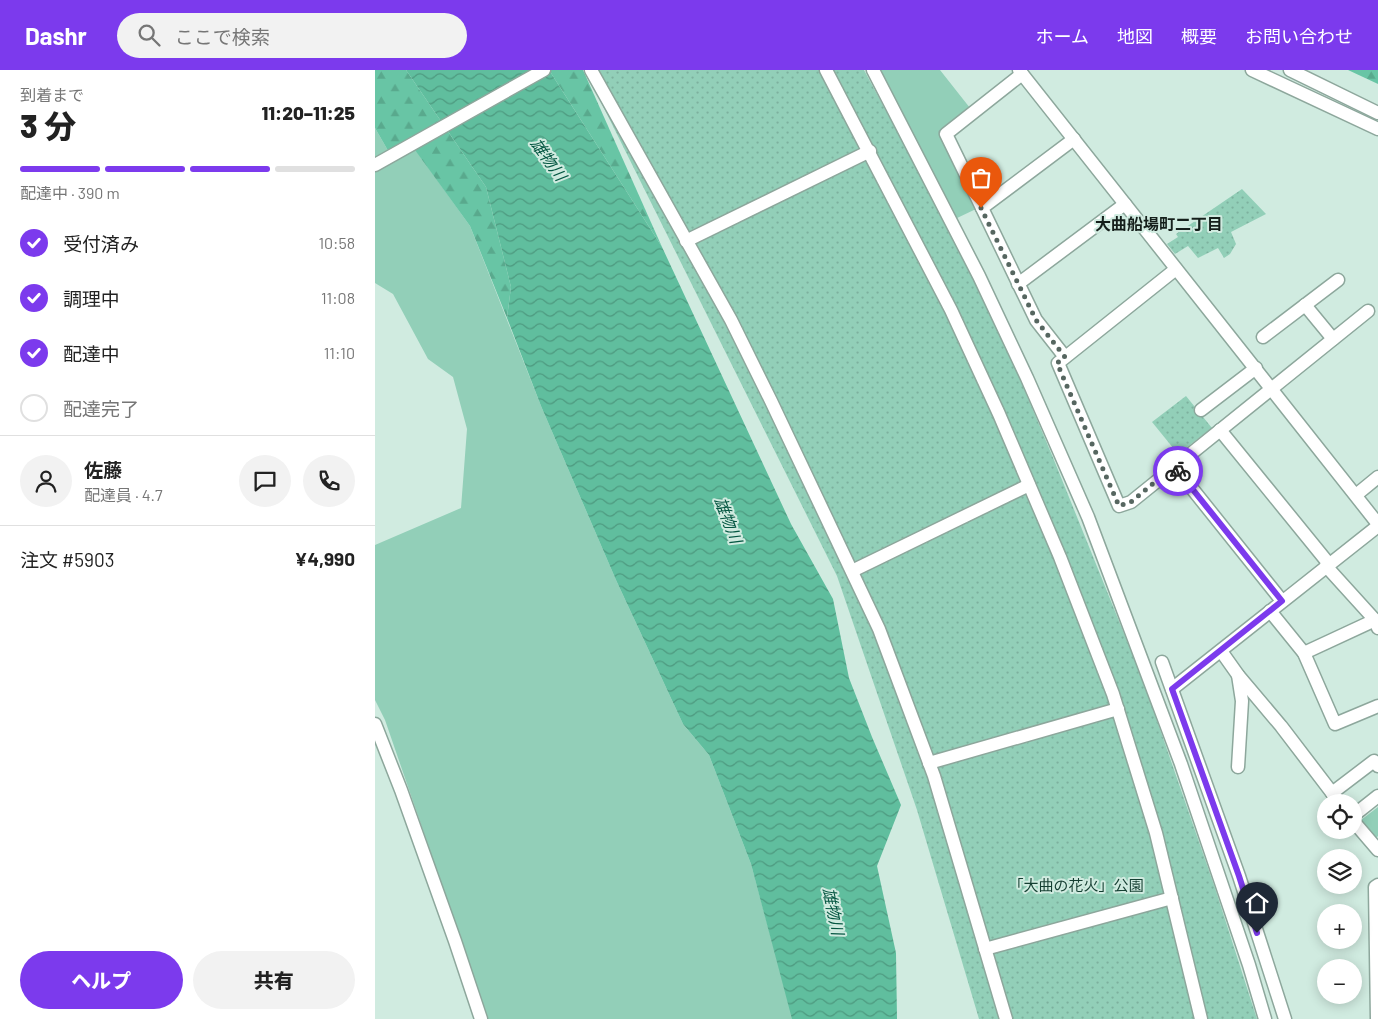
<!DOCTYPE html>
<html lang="ja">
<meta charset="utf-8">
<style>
:root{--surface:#fff;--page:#f2f2f2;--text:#222;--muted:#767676;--line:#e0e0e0;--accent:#7c3aed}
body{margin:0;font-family:Barlow,"Noto Sans JP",sans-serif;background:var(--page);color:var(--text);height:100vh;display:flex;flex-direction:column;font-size:19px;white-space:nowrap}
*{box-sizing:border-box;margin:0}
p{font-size:16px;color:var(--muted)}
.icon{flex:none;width:28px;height:28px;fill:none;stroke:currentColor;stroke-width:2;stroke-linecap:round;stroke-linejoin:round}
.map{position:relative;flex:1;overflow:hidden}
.sheet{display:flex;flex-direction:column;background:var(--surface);width:375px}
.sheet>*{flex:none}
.tools{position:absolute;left:942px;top:724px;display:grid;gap:10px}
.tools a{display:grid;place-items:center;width:45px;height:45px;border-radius:50%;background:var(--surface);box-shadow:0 2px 12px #0003;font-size:25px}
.pin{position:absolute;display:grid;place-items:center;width:42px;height:42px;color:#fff;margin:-51px -21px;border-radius:50% 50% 50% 0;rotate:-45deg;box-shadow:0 0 5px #0007}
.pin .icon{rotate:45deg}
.courier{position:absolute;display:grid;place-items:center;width:50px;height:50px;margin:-25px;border:4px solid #7c3aed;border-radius:50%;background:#fff;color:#222;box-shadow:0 1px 6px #0007}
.headline em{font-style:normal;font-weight:800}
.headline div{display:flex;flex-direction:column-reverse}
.headline{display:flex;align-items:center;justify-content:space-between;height:85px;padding:0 20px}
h1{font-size:32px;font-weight:800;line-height:38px}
.bar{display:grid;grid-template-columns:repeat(4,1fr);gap:8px 5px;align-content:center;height:60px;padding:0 20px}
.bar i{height:6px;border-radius:4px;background:var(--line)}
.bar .on{background:var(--accent)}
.bar p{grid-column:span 4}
.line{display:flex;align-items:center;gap:12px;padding:0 20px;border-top:1px solid var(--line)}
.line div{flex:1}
.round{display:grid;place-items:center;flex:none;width:52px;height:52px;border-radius:26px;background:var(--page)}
ol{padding:0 20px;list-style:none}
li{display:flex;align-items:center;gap:15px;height:55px}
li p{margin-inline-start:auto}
li .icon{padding:5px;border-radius:50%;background:var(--accent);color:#fff;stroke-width:4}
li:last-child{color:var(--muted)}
li i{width:28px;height:28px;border:2px solid var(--line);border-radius:50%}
.cta{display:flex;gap:10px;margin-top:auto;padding:10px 20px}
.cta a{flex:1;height:58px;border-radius:30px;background:var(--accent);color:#fff;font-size:20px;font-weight:800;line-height:58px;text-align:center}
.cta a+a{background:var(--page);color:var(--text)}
header{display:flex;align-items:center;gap:30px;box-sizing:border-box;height:70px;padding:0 25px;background:var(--accent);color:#fff}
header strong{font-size:24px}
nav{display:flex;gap:28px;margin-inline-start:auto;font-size:18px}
.search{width:350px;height:45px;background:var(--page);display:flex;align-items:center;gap:12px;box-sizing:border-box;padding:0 18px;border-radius:28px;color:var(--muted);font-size:19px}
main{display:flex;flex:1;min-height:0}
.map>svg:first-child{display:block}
.green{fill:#92cfb8}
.forest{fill:url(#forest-firs)}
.park{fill:url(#park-dots)}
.water{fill:url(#water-waves)}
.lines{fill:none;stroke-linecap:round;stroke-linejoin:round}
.minor-casing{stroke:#8da79c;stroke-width:15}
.minor{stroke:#fff;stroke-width:12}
.done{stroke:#566660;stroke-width:5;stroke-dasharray:0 9}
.route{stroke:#7c3aed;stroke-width:6}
.labels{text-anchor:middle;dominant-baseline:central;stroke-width:4;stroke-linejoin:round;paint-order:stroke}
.park-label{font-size:15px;fill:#143e31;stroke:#d0ebe0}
.water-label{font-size:16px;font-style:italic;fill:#055742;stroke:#d0ebe0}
.neighbourhood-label{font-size:16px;font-weight:bold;fill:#151f1b;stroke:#d0ebe0}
</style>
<header>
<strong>Dashr</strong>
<div class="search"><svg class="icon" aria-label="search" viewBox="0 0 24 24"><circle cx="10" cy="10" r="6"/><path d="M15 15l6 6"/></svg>ここで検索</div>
<nav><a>ホーム</a><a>地図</a><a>概要</a><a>お問い合わせ</a></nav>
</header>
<main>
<section class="sheet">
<div class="headline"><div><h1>3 分</h1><p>到着まで</p></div><em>11:20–11:25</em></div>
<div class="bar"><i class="on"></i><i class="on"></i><i class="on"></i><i></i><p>配達中 · 390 m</p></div>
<ol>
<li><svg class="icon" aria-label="check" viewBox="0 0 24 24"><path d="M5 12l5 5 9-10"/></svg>受付済み<p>10:58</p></li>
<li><svg class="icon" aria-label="check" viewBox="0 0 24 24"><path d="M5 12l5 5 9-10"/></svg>調理中<p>11:08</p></li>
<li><svg class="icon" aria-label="check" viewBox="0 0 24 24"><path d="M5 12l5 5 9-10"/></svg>配達中<p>11:10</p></li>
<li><i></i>配達完了</li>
</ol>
<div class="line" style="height:90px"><a class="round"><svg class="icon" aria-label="person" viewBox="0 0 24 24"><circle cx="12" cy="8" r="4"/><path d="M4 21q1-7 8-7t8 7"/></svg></a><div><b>佐藤</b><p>配達員 · 4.7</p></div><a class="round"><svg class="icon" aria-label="chat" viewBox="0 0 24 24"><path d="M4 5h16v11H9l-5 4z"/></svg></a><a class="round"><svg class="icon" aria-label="phone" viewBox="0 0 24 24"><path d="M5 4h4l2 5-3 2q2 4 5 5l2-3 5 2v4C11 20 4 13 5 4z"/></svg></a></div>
<div class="line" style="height:65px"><div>注文 #5903</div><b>¥4,990</b></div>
<div class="cta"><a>ヘルプ</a><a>共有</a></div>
</section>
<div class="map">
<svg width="1003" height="949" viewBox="0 0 1003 949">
<defs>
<pattern id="forest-firs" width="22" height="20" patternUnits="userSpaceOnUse" patternTransform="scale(1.25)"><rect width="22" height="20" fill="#68c5a5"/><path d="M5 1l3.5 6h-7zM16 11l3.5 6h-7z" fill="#59a98d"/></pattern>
<pattern id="park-dots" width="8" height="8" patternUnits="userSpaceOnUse" patternTransform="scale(1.25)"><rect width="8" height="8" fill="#92cfb8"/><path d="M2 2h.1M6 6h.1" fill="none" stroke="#7db19e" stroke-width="1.8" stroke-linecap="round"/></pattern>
<pattern id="water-waves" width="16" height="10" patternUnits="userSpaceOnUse" patternTransform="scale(1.25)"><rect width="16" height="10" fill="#60be9e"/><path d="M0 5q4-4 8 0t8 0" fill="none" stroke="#4e9a80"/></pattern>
</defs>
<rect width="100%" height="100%" fill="#d0ebe0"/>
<g class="green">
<path d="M505,0H565L595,38L565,63L601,139L580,149Z"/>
<path d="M0,58L19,91L40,79L95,156L166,336L241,510L308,654L334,685L376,794L418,949H113L10,650L0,630V475L86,438L92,359L78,307L53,289L18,224L0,213Z"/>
<path d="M1003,737V766L1000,769L986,750Z"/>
</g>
<g class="forest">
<path d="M0,0H31L111,117L136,217L132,248L95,156L40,80L19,91L0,58Z"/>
<path d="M174,0H208L287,177Z"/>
<path d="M973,0H1003V14Z"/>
</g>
<g class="park">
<path d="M210,0H489L580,169L640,297L679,390L769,613L840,818L882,949H604L542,740L462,506Z"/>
<path d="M867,119L891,144L856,162L861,174L855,184L849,188L843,178L823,188L813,176L800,184L792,174L803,167L801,164Z"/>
<path d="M811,326L837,358L803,384L777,352Z"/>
</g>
<path class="water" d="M31,0H174L287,177L416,454L458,529L474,608L497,667L526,735L502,796L521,883L522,949H417L376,794L334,685L308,654L241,510L166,336L132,248L136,217L111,117Z"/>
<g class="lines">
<g class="minor-casing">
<g id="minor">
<path d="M216,0L356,250L396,331L504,559L559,706L631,949"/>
<path d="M451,0L576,240L624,344L685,487L738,624L781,763L826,949"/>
<path d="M498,0L604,206L652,308L713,447L806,694L874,895L890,949"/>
<path d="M644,0L1003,454"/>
<path d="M877,0L1003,59"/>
<path d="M915,0L1003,43"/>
<path d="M0,95L169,0"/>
<path d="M607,138L571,64L647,4"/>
<path d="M311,171L495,81"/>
<path d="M801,199L683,293L744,436L756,432L993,241"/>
<path d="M643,214L750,134"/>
<path d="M930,235L958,269"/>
<path d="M888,267L963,210"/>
<path d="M690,287L661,250L607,138L699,69"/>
<path d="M826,340L881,298"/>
<path d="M845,360L954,494"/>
<path d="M799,396L907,531"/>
<path d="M981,425L1003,407"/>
<path d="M951,496L1000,550L1003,558"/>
<path d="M477,501L654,415"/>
<path d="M895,541L929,583L960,654L1003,636"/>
<path d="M846,581L863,605L906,656L964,732"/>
<path d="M929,583L1000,550"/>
<path d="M787,592L864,806L910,949"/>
<path d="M863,605L867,631L863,697"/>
<path d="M797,619L1003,456"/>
<path d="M0,654L26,720L80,871L106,949"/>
<path d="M554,693L743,639"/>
<path d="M957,723L999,691L1003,696"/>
<path d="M979,745L1003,726"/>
<path d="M979,752L1003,780"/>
<path d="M610,879L797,828"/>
<path d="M1002,949L1000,817L1003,815"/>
</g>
</g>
<use href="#minor" class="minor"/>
</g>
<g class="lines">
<path class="done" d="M606,138L661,250L690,287L682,293L744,436L756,432L799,396L803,401"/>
<path class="route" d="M803,401L907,531L797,619L864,806L882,863"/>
</g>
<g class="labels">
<g class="park-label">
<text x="701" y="815">「大曲の花火」公園</text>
</g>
<g class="water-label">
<text transform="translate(174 89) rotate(54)">雄物川</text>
<text transform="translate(354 450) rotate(69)">雄物川</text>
<text transform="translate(459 841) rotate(78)">雄物川</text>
</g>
<g class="neighbourhood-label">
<text x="784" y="153">大曲船場町二丁目</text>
</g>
</g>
</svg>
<div class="tools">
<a><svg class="icon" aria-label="locate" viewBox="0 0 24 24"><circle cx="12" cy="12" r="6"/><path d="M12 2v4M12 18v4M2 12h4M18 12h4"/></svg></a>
<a><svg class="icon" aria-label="layers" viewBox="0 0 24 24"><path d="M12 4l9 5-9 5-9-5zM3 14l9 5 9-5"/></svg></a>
<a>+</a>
<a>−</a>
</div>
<div class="pin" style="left:606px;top:138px;background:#ea580c"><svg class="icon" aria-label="bag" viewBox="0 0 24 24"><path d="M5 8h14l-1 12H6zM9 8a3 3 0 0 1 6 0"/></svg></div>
<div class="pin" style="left:882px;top:863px;background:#1f2937"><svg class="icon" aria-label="home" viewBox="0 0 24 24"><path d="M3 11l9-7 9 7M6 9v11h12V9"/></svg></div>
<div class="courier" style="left:803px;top:401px"><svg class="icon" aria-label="bike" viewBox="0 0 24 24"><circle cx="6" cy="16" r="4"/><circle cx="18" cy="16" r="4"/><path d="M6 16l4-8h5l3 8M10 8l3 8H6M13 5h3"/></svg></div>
</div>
</main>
